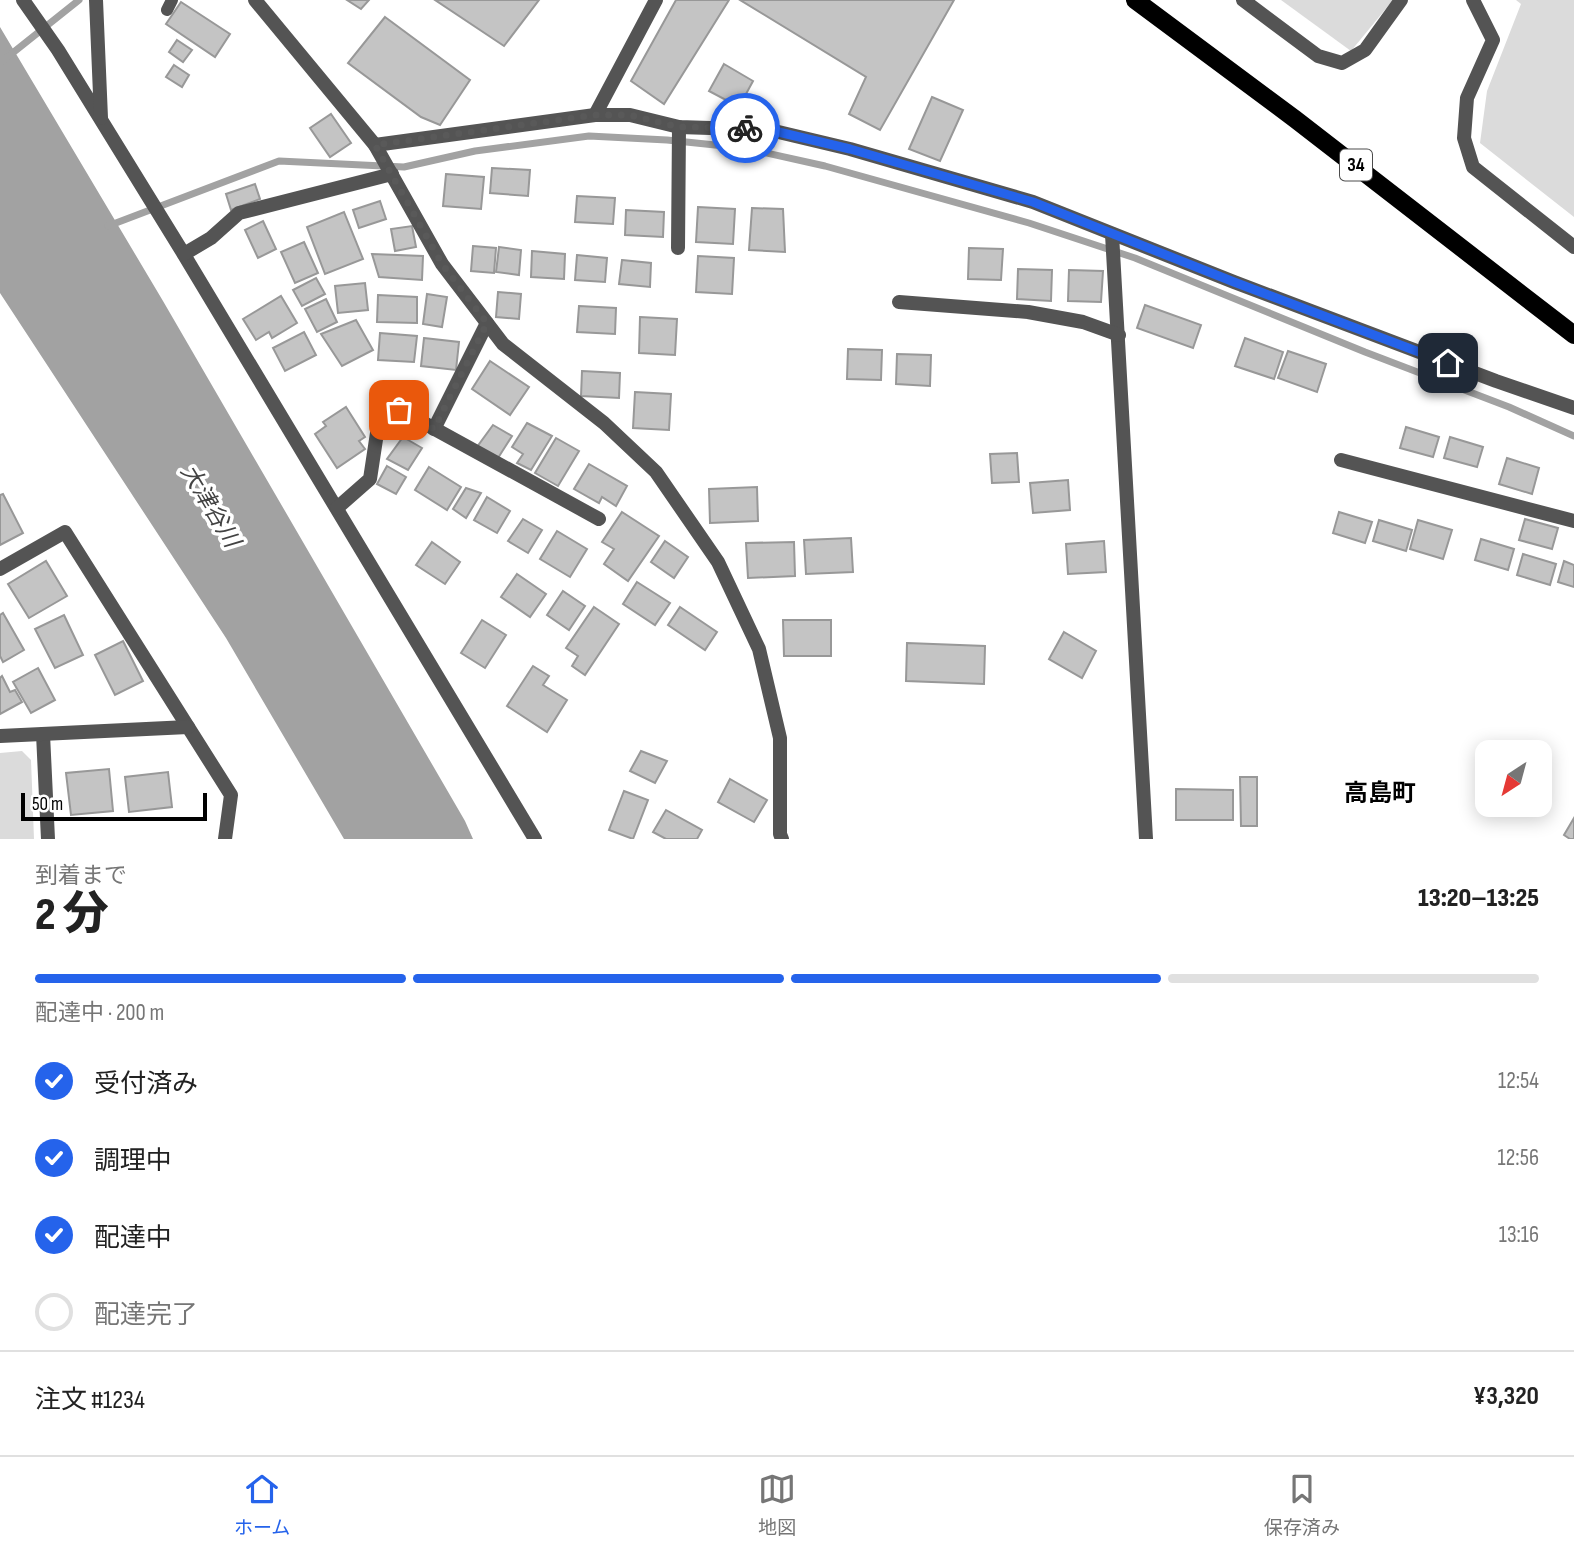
<!DOCTYPE html>
<html lang="ja">
<meta charset="utf-8">
<style>
:root{--surface:#fff;--page:#f2f2f2;--text:#222;--muted:#767676;--line:#e0e0e0;--accent:#2563eb}
body{margin:0;font-family:"Sofia Sans Condensed","Noto Sans JP",sans-serif;background:var(--page);color:var(--text);height:100vh;display:flex;flex-direction:column;font-size:26px;white-space:nowrap}
*{box-sizing:border-box;margin:0}
p{font-size:23px;color:var(--muted)}
.icon{flex:none;width:38px;height:38px;fill:none;stroke:currentColor;stroke-width:2;stroke-linecap:round;stroke-linejoin:round}
.map{position:relative;height:839px;overflow:hidden}
.side{display:flex;flex-direction:column;background:var(--surface);flex:1}
.side>*{flex:none}
.needle{width:46px;rotate:216deg}
.controls{position:absolute;left:1475px;top:740px;display:grid;gap:14px}
.controls a{display:grid;place-items:center;width:77px;height:77px;border-radius:14px;background:var(--surface);box-shadow:0 4px 18px #0003;font-size:35px}
.scale{position:absolute;left:21px;bottom:18px;width:186px;box-sizing:border-box;padding-left:7px;border:4px solid #000;border-top:0;font-size:19px;line-height:24px;white-space:nowrap;color:#000;-webkit-text-stroke:5px #fff;paint-order:stroke}
.pin{position:absolute;display:grid;place-items:center;width:60px;height:60px;color:#fff;margin:-30px;border-radius:14px;box-shadow:0 4px 10px #0006}
.courier{position:absolute;display:grid;place-items:center;width:70px;height:70px;margin:-35px;border:5px solid #2563eb;border-radius:50%;background:#fff;color:#222;box-shadow:0 2px 9px #0007}
.head em{font-style:normal;font-weight:800}
.head div{display:flex;flex-direction:column-reverse}
.head{display:flex;align-items:center;justify-content:space-between;height:119px;padding:0 35px}
h1{font-size:46px;font-weight:800;line-height:52px}
.bar{display:grid;grid-template-columns:repeat(4,1fr);gap:10px 7px;align-content:center;height:84px;padding:0 35px}
.bar i{height:9px;border-radius:5px;background:var(--line)}
.bar .current{background:var(--accent)}
.bar p{grid-column:span 4}
.line{display:flex;align-items:center;gap:18px;padding:0 35px;border-top:2px solid var(--line)}
.line div{flex:1}
ol{padding:0 35px;list-style:none}
li{display:flex;align-items:center;gap:21px;height:77px}
li p{margin-inline-start:auto}
li .icon{padding:7px;border-radius:50%;background:var(--accent);color:#fff;stroke-width:4}
li:last-child{color:var(--muted)}
li i{width:38px;height:38px;border:4px solid var(--line);border-radius:50%}
.menu{display:flex;justify-content:space-around;align-items:center;height:98px;border-top:2px solid var(--line);background:var(--surface);font-size:19px;color:var(--muted)}
.menu a{display:grid;justify-items:center;gap:4px}
.menu .current{color:var(--accent)}
.map>svg:first-child{display:block}
.green{fill:#dbdbdb}
.water{fill:#a2a2a2}
.lines{fill:none;stroke-linecap:round;stroke-linejoin:round}
.stream{stroke:#a2a2a2;stroke-width:7}
.building{fill:#c4c4c4;stroke:#989898;stroke-width:2}
.service{stroke:#545454;stroke-width:12}
.minor{stroke:#545454;stroke-width:14}
.tertiary{stroke:#545454;stroke-width:14}
.primary{stroke:#000;stroke-width:18}
.done{stroke:#595959;stroke-width:7;stroke-dasharray:0 12.6}
.route{stroke:#2563eb;stroke-width:9}
.labels{text-anchor:middle;dominant-baseline:central;stroke-width:7;stroke-linejoin:round;paint-order:stroke}
.shield{fill:#fff;stroke:#4c4c4c;stroke-width:2}
.shield-label{font-size:19px;font-weight:bold;fill:#000}
.water-label{font-size:23px;font-style:italic;fill:#434343;stroke:#fff}
.quarter-label{font-size:24px;font-weight:bold;fill:#000;stroke:#fff}
</style>
<div class="map">
<svg width="1574" height="839" viewBox="0 0 1574 839">
<rect width="100%" height="100%" fill="#fff"/>
<g class="green">
<path d="M1281,0H1393L1351,51Z"/>
<path d="M1516,0H1574V217L1480,143L1487,91L1521,4Z"/>
<path d="M22,751L31,760L34,839H0V753Z"/>
</g>
<path class="water" d="M0,27L163,301L465,821L473,839H344L226,638L0,293Z"/>
<g class="lines">
<g class="stream">
<path d="M0,63L79,0"/>
<path d="M108,226L279,161L404,167L475,151L589,136L667,140L744,148L825,166L1029,223L1135,258L1365,352L1509,407L1574,436"/>
</g>
</g>
<g class="building">
<path d="M347,0H369L361,9Z"/>
<path d="M435,0H539L504,46Z"/>
<path d="M676,0H729L664,104L631,81Z"/>
<path d="M740,0H954L880,130L849,114L866,77Z"/>
<path d="M181,2L230,34L215,57L166,24Z"/>
<path d="M385,17L470,80L440,125L421,117L348,63Z"/>
<path d="M177,40L192,50L183,62L169,52Z"/>
<path d="M724,64L753,81L739,107L709,91Z"/>
<path d="M174,65L189,75L182,87L166,77Z"/>
<path d="M932,97L963,110L940,161L909,149Z"/>
<path d="M331,114L351,143L330,157L310,128Z"/>
<path d="M492,168L530,170L528,196L490,193Z"/>
<path d="M446,174L484,177L481,209L443,206Z"/>
<path d="M255,184L260,199L231,210L226,194Z"/>
<path d="M577,196L615,198L613,224L575,222Z"/>
<path d="M380,201L386,219L359,228L353,210Z"/>
<path d="M698,207L735,209L733,244L696,242Z"/>
<path d="M752,208L783,209L785,252L749,250Z"/>
<path d="M626,210L664,212L663,237L625,235Z"/>
<path d="M344,212L363,259L325,274L307,227Z"/>
<path d="M263,221L276,249L258,258L245,230Z"/>
<path d="M412,226L416,247L395,251L391,229Z"/>
<path d="M304,242L318,273L295,283L281,252Z"/>
<path d="M473,246L496,248L494,273L471,271Z"/>
<path d="M499,247L521,250L519,275L496,272Z"/>
<path d="M969,248L1003,249L1001,280L968,279Z"/>
<path d="M532,251L565,254L564,279L531,277Z"/>
<path d="M372,254L423,256L422,280L379,277Z"/>
<path d="M577,255L607,258L605,282L575,280Z"/>
<path d="M698,256L734,258L732,294L696,292Z"/>
<path d="M622,260L651,263L650,287L619,284Z"/>
<path d="M1018,269L1052,270L1051,301L1017,299Z"/>
<path d="M1069,270L1103,271L1101,302L1068,301Z"/>
<path d="M316,278L325,294L302,306L293,290Z"/>
<path d="M365,283L368,310L338,313L335,286Z"/>
<path d="M498,292L521,294L519,319L496,317Z"/>
<path d="M427,294L447,297L442,327L423,324Z"/>
<path d="M378,295L417,297V323L377,322Z"/>
<path d="M281,296L297,323L272,338L269,332L256,340L243,319Z"/>
<path d="M326,299L337,322L317,332L305,309Z"/>
<path d="M1145,305L1201,325L1193,348L1137,328Z"/>
<path d="M579,306L616,308L615,334L577,332Z"/>
<path d="M640,317L677,319L675,355L639,353Z"/>
<path d="M356,320L373,350L342,366L321,334Z"/>
<path d="M304,332L316,355L285,371L273,348Z"/>
<path d="M380,333L417,336L414,362L378,360Z"/>
<path d="M424,338L459,342L456,370L421,366Z"/>
<path d="M1245,338L1283,352L1274,379L1235,366Z"/>
<path d="M848,349L882,350L881,380L847,379Z"/>
<path d="M1288,351L1326,364L1317,392L1278,378Z"/>
<path d="M897,354L931,355L930,386L896,384Z"/>
<path d="M490,361L529,387L510,415L472,389Z"/>
<path d="M582,371L620,373L619,398L581,396Z"/>
<path d="M635,392L671,394L669,430L633,428Z"/>
<path d="M346,407L365,437L359,441L365,449L337,468L315,434L326,426L323,422Z"/>
<path d="M527,423L552,436L531,470L517,463L523,454L512,447Z"/>
<path d="M493,425L512,436L498,458L477,447Z"/>
<path d="M1406,427L1439,437L1433,457L1400,448Z"/>
<path d="M403,437L422,448L408,470L387,459Z"/>
<path d="M1450,437L1483,447L1477,467L1444,458Z"/>
<path d="M556,438L579,451L558,486L535,473Z"/>
<path d="M1017,453L1019,482L992,483L990,454Z"/>
<path d="M1507,458L1539,468L1532,494L1499,484Z"/>
<path d="M589,464L627,486L616,506L602,497L599,503L574,489Z"/>
<path d="M387,466L406,477L396,494L377,484Z"/>
<path d="M429,467L461,487L447,510L415,490Z"/>
<path d="M1068,480L1070,510L1033,513L1030,483Z"/>
<path d="M757,487L758,521L710,523L709,489Z"/>
<path d="M466,488L481,493L466,518L453,509Z"/>
<path d="M3,494L23,533L0,545V495Z"/>
<path d="M487,497L510,511L497,533L474,520Z"/>
<path d="M622,512L659,536L628,581L604,564L614,549L602,542Z"/>
<path d="M1339,512L1372,522L1365,543L1333,533Z"/>
<path d="M523,519L542,530L528,553L508,541Z"/>
<path d="M1525,519L1558,528L1552,549L1519,540Z"/>
<path d="M1379,520L1412,530L1406,551L1373,541Z"/>
<path d="M1418,520L1452,530L1443,559L1410,549Z"/>
<path d="M557,531L587,549L570,577L540,559Z"/>
<path d="M851,538L853,572L806,574L804,540Z"/>
<path d="M1481,539L1514,549L1508,570L1475,560Z"/>
<path d="M665,541L688,557L674,578L651,562Z"/>
<path d="M1104,541L1106,572L1068,574L1066,544Z"/>
<path d="M432,542L460,562L445,584L416,565Z"/>
<path d="M794,542L795,576L748,578L746,543Z"/>
<path d="M1523,554L1556,564L1550,585L1517,575Z"/>
<path d="M46,561L67,596L29,618L8,584Z"/>
<path d="M1564,561L1574,565V587L1558,582Z"/>
<path d="M517,574L546,594L530,617L501,597Z"/>
<path d="M637,582L670,603L655,625L623,604Z"/>
<path d="M563,591L585,606L569,630L547,615Z"/>
<path d="M594,607L619,624L585,675L572,666L578,656L566,648Z"/>
<path d="M680,607L717,632L705,650L668,625Z"/>
<path d="M3,613L24,650L3,662L0,656V615Z"/>
<path d="M64,615L83,655L55,668L35,629Z"/>
<path d="M482,620L506,635L485,668L461,653Z"/>
<path d="M783,620H831V656H784Z"/>
<path d="M1064,632L1096,651L1082,678L1049,659Z"/>
<path d="M123,641L143,681L115,695L95,655Z"/>
<path d="M907,643L985,646L984,684L906,681Z"/>
<path d="M533,666L549,676L543,685L567,700L547,732L507,706Z"/>
<path d="M38,668L55,700L31,713L13,682Z"/>
<path d="M2,676L10,692L15,690L22,702L0,714V678Z"/>
<path d="M641,751L667,761L655,783L630,771Z"/>
<path d="M109,769L113,811L71,815L66,773Z"/>
<path d="M168,772L172,807L129,812L125,777Z"/>
<path d="M1240,777H1257V826H1241Z"/>
<path d="M730,779L767,800L754,822L718,802Z"/>
<path d="M1176,789L1233,790V820H1176Z"/>
<path d="M624,791L648,800L633,839L609,830Z"/>
<path d="M666,810L702,830L697,839H666L653,832Z"/>
<path d="M1574,818V839H1570L1564,835Z"/>
</g>
<g class="lines">
<path class="service" d="M167,10L172,0"/>
<g class="minor">
<path d="M23,0L58,50L180,248L535,839"/>
<path d="M96,0L101,118"/>
<path d="M255,0L375,145L442,264L503,344L604,423L656,472L718,562L759,649L780,738V834L782,839"/>
<path d="M1243,0L1318,56L1342,63L1365,50L1401,0"/>
<path d="M1473,0L1493,40L1467,98L1464,138L1473,167L1574,247"/>
<path d="M375,145L595,115H630L679,127L770,130L850,149L1033,202L1234,282L1496,381L1574,408"/>
<path d="M1112,234L1146,839"/>
<path d="M678,248L679,127"/>
<path d="M184,254L211,238L239,213L392,174"/>
<path d="M899,302L1028,312L1083,322L1119,335"/>
<path d="M434,429L487,323"/>
<path d="M1341,460L1574,521"/>
<path d="M337,508L370,479L382,400L599,519"/>
<path d="M0,569L65,532L231,795L225,839"/>
<path d="M43,734L48,839"/>
<path d="M0,736L188,727"/>
</g>
<path class="tertiary" d="M595,115L656,0"/>
<path class="primary" d="M1135,0L1295,119L1574,335"/>
</g>
<g class="lines">
<path class="done" d="M399,410L434,429L487,323L442,264L375,145L595,115H630L679,127L745,128"/>
<path class="route" d="M745,128L770,130L850,149L1033,202L1234,282L1448,363"/>
</g>
<g class="labels">
<rect class="shield" x="1340" y="149.5" width="32" height="31" rx="5"/>
<g class="shield-label">
<text x="1356" y="165">34</text>
</g>
<g class="water-label">
<text transform="translate(210 506) rotate(59)">大津谷川</text>
</g>
<g class="quarter-label">
<text x="1380" y="793">高島町</text>
</g>
</g>
</svg>
<div class="controls">
<a><svg class="needle" viewBox="-14 -14 28 28"><path d="M0-13l5 13h-10z" fill="#e53935"/><path d="M0 13l5-13h-10z" fill="#767676"/></svg></a>
</div>
<div class="scale">50 m</div>
<div class="pin" style="left:399px;top:410px;background:#ea580c"><svg class="icon" aria-label="bag" viewBox="0 0 24 24"><path d="M5 8h14l-1 12H6zM9 8a3 3 0 0 1 6 0"/></svg></div>
<div class="pin" style="left:1448px;top:363px;background:#1f2937"><svg class="icon" aria-label="home" viewBox="0 0 24 24"><path d="M3 11l9-7 9 7M6 9v11h12V9"/></svg></div>
<div class="courier" style="left:745px;top:128px"><svg class="icon" aria-label="bike" viewBox="0 0 24 24"><circle cx="6" cy="16" r="4"/><circle cx="18" cy="16" r="4"/><path d="M6 16l4-8h5l3 8M10 8l3 8H6M13 5h3"/></svg></div>
</div>
<section class="side">
<div class="head"><div><h1>2 分</h1><p>到着まで</p></div><em>13:20–13:25</em></div>
<div class="bar"><i class="current"></i><i class="current"></i><i class="current"></i><i></i><p>配達中 · 200 m</p></div>
<ol>
<li><svg class="icon" aria-label="check" viewBox="0 0 24 24"><path d="M5 12l5 5 9-10"/></svg>受付済み<p>12:54</p></li>
<li><svg class="icon" aria-label="check" viewBox="0 0 24 24"><path d="M5 12l5 5 9-10"/></svg>調理中<p>12:56</p></li>
<li><svg class="icon" aria-label="check" viewBox="0 0 24 24"><path d="M5 12l5 5 9-10"/></svg>配達中<p>13:16</p></li>
<li><i></i>配達完了</li>
</ol>
<div class="line" style="height:91px"><div>注文 #1234</div><b>¥3,320</b></div>
</section>
<nav class="menu">
<a class="current"><svg class="icon" aria-label="home" viewBox="0 0 24 24"><path d="M3 11l9-7 9 7M6 9v11h12V9"/></svg>ホーム</a>
<a><svg class="icon" aria-label="map" viewBox="0 0 24 24"><path d="M3 6l6-2 6 2 6-2v14l-6 2-6-2-6 2zM9 4v14M15 6v14"/></svg>地図</a>
<a><svg class="icon" aria-label="saved" viewBox="0 0 24 24"><path d="M7 4h10v16l-5-4-5 4z"/></svg>保存済み</a>
</nav>
